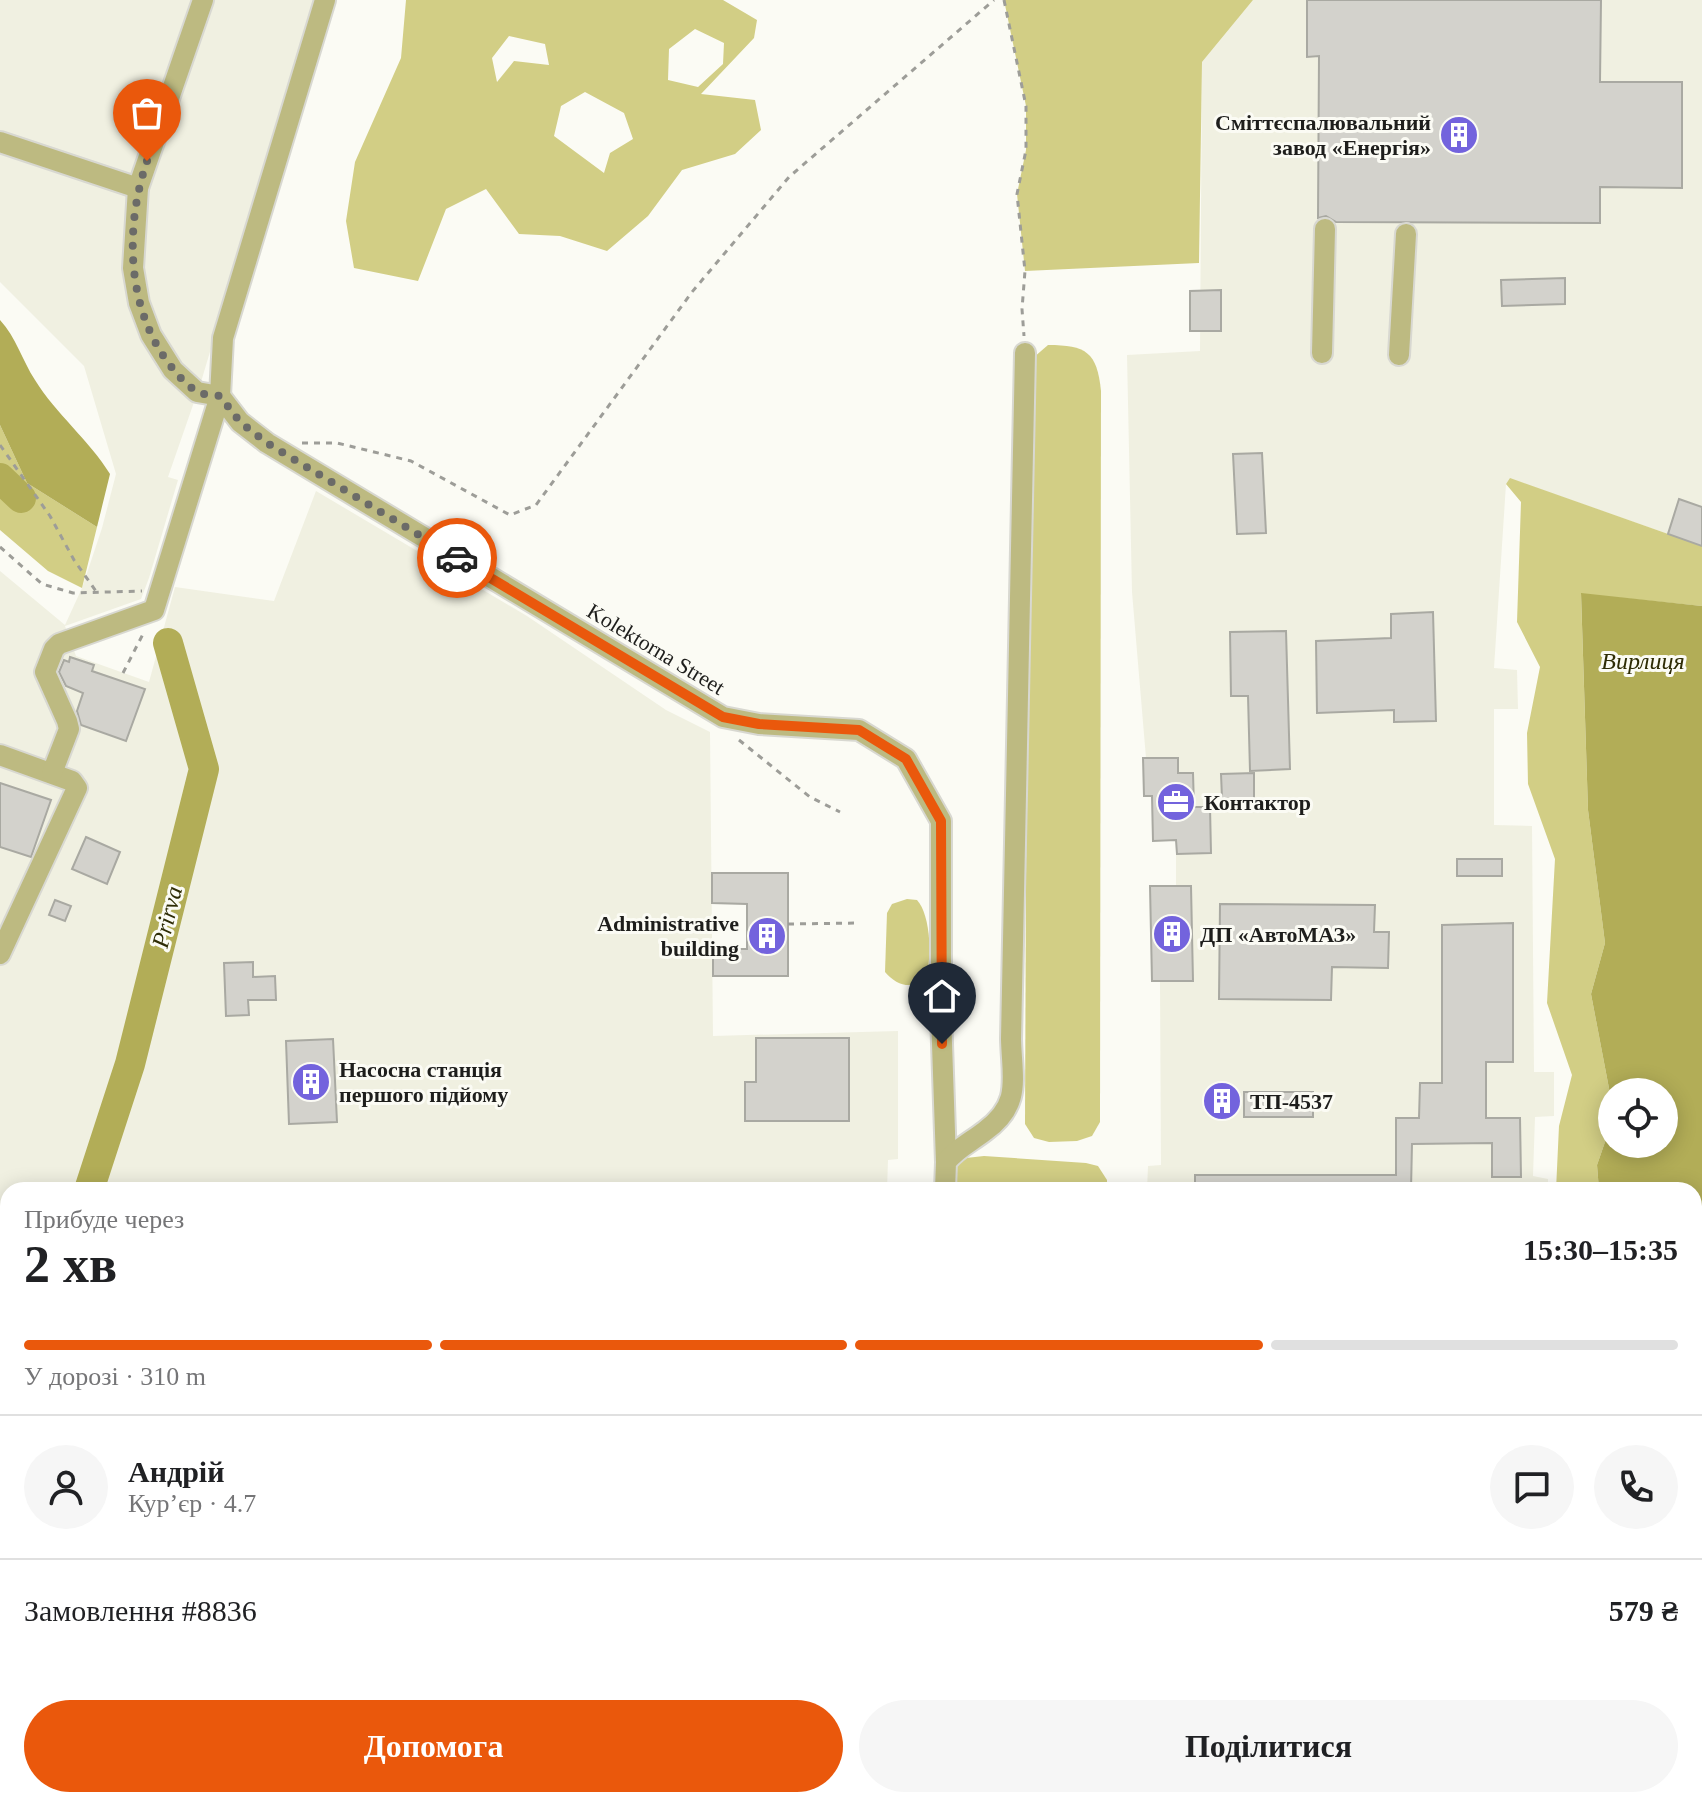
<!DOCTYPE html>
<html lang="uk">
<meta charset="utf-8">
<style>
:root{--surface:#fff;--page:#f6f6f6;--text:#202124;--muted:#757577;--line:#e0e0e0;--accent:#ea580c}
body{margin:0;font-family:"Times New Roman",serif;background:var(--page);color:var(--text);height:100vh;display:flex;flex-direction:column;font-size:30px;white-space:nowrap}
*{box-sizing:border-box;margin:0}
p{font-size:26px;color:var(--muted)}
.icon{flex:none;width:44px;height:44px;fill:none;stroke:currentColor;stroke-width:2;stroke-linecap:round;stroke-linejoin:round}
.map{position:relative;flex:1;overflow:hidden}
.details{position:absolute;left:0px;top:1182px;width:1702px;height:626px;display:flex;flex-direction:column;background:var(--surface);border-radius:24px 24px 0 0;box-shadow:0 4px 20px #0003}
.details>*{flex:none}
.fabs{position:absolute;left:1598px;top:1078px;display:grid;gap:16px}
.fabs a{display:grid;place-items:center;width:80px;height:80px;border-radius:50%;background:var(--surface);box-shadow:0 4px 20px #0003;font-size:40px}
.pin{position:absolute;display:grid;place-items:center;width:68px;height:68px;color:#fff;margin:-82px -34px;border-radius:50% 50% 50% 0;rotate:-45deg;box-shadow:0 0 8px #0007}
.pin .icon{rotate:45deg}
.courier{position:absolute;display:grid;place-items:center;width:80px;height:80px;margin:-40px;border:6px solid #ea580c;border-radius:50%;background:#fff;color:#222;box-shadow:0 2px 10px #0007}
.headline em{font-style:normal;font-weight:600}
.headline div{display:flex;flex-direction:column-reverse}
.headline{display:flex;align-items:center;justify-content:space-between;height:136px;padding:0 24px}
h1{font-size:52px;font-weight:600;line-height:60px}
.bar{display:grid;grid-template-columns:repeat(4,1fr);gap:12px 8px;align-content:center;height:96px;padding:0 24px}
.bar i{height:10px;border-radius:6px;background:var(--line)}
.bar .on{background:var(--accent)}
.bar p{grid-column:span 4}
.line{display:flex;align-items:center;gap:20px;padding:0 24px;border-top:2px solid var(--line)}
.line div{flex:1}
.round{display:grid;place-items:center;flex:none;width:84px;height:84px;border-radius:42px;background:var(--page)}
.cta{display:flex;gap:16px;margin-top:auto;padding:16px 24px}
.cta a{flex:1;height:92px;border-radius:48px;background:var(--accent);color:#fff;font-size:32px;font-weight:600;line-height:92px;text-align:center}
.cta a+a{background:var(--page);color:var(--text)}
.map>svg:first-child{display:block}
.built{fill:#f0f0e1}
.green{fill:#d2ce85;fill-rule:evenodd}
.water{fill:#b2ad57}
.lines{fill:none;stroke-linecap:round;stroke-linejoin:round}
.river{stroke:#b2ad57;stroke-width:30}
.building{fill:#d3d2cc;stroke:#a9a9a2;stroke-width:2}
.minor-casing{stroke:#d8d8d1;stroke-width:24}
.path{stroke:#9d9d98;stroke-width:3;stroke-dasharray:6 6;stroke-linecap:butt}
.minor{stroke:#bdba81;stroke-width:20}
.done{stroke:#6b6b68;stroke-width:8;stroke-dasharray:0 14.4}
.route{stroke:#ea580c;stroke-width:10}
.labels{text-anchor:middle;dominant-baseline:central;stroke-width:6;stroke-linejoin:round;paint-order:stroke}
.poi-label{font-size:22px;font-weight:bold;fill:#1e1e1c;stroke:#fbfbf4;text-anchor:start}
.street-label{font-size:22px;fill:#1e1e1c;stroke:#fbfbf4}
.water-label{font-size:24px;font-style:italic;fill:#2e2c05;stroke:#fbfbf4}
</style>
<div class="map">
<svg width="1702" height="1807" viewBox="0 0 1702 1807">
<rect width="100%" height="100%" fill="#fbfbf4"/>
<g class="built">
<path d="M0,0H315L201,382L168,477L178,480L149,578L141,599L65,626L76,656L149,682L175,587L274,601L316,491L527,616L666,710L710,732L713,1036L898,1031V1159L888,1160L887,1190H8V1800H909V1807H0V571L65,625L82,588L102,528L116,474L84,366L0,282Z"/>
<path d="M1253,0H1702V546L1511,479L1506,484L1494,668L1517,670L1518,709H1494V825L1532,826L1534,1072H1554V1116L1535,1117L1533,1176L1548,1179V1190H1147L1148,1166L1161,1165L1160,982L1152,981L1150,886H1176V841H1153L1152,811L1158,810L1157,796H1144L1143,759L1146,758L1132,592L1127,355L1200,351L1202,62Z"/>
<path d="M1137,1800H1583L1584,1807H1136Z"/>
</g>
<g class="green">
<path d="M406,0H723L757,20L754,38L701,94L755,100L761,130L735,154L682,170L648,216L607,251L560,236L519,234L486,189L446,209L418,281L354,268L346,221L355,162L401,58ZM695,29L724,43L723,64L698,87L668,80L669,49ZM509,36L545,44L549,65L514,61L497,82L492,58ZM585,92L624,113L633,139L610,153L604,173L554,136L561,106Z"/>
<path d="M1004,0H1253L1202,62L1199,263L1025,271L1017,194L1026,150V106Z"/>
<path d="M1048,345C1086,345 1097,352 1101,391L1100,1122L1092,1136L1077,1141L1049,1142L1034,1138L1025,1124L1028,395L1033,358Z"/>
<path d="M0,425L27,483L97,527L82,588L48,571L0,530Z"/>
<path d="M1510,478L1702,546V606L1581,594L1588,810L1605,943L1591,994L1612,1104V1122L1597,1165L1599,1190H1556L1559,1126L1572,1075L1547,1003L1555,859L1528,784L1527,733L1540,667L1517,622L1521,502L1506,484Z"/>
<path d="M907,899L917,900C931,915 933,963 924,981C909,989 896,985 885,972L887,913L892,904Z"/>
<path d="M984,1156L1086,1163L1098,1166L1107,1180V1190H954V1168L966,1158Z"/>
<path d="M953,1800H1048L1049,1807H953Z"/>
</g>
<g class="water">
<path d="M0,320C16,337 22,360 35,380C56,414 89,440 110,474L97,527L27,483L0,425Z"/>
<path d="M1581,593L1702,606V1807H1645L1644,1800H1694V1190H1599L1597,1165L1612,1122V1144H1664V1092H1612V1104L1591,994L1605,943L1588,810Z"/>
</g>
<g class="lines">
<g class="river">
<path d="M0,478L21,498"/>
<path d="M89,1190L130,1064L204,769L168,643"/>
<path d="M0,1457L8,1434"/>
</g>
</g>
<g class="building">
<path d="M1307,0H1601L1600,82H1682V188L1600,187V223L1336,222L1326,216L1318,218L1319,56L1307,57Z"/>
<path d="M1565,278V304L1502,306L1501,280Z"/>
<path d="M1221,290V331H1190V291Z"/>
<path d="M1262,453L1266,533L1237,534L1233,454Z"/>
<path d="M1679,499L1702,507V546L1668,534Z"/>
<path d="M1433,612L1436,721L1394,722V710L1317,713L1316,641L1391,638V614Z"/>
<path d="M1286,631L1290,769L1250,771L1248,696H1231L1230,632Z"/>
<path d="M70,657L94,665L92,671L145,689L126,741L81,725L77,711L83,693L66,686L59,672L64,660L69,662Z"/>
<path d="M1143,758H1178V773H1193L1194,807H1210L1211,853L1177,854L1176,840L1153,841L1152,796H1144Z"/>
<path d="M1254,773V798H1222L1221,774Z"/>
<path d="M0,783L51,800L31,857L0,847Z"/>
<path d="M86,837L120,852L107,884L72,869Z"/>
<rect x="1457" y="859" width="45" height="17"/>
<path d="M712,873H788V976H713V949H747V904L712,903Z"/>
<path d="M1150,886H1191L1193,981H1152Z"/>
<path d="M55,900L71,906L65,921L49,915Z"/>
<path d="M1220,904L1375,905L1374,932H1389L1388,968L1332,967L1331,1000L1219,999Z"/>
<path d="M1513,923V1062H1486V1118H1520L1521,1177H1492V1143L1412,1144L1411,1190H1195V1175H1396V1118H1419L1420,1083H1442V925Z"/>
<path d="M253,962V977L275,976L276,1000H248L249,1015L226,1016L224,963Z"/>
<path d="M756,1038H849V1121H745V1082H756Z"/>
<path d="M333,1039L337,1122L289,1124L286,1041Z"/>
<rect x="1244" y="1092" width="69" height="25"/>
</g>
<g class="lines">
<g class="minor-casing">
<g id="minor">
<path d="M203,0L138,188L133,268L139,303L151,335L173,370L197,392L220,396"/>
<path d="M0,142L138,188"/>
<path d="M1322,353L1325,229"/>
<path d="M1399,355L1406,234"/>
<path d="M220,396L240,422L267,443L723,717L759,724L859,730L906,759L941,821V1014L946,1162"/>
<path d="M0,755L72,781L77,788L0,954"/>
<path d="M52,773L69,729L67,721L45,672L54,649L59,644L154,610L220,396L223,338L325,0"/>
<path d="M945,1190L946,1162C957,1148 971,1142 985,1131C1022,1104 1012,1079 1011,1039L1025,353"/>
<path d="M944,1807V1800"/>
</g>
</g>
<g class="path">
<path d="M1004,0L1026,106V150L1017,194L1025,271L1022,309L1024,336"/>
<path d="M302,443H337L411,461L510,515L536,505L692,292L789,177L994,0"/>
<path d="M0,445L50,516L74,560L98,594"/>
<path d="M0,547L42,584L73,593L142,591"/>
<path d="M123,673L143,634"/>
<path d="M739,740L810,797L840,812"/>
<path d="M788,924L857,923"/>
</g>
<use href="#minor" class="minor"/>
</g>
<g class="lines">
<path class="done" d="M147,161C126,223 126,297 162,354C171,367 182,382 196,391C202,395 212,395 220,396L240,422L267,443L457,558"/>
<path class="route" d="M457,558L723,717L759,724L859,730L906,759L941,821L942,1044"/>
</g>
<defs>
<g id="building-disc" transform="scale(2)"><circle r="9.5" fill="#7363dd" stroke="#fbfbf4"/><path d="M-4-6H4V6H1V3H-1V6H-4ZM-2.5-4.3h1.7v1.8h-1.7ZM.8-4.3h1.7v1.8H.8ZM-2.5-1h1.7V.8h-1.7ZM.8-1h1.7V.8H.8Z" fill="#fff"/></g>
<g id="office-disc" transform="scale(2)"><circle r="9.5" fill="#7363dd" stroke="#fbfbf4"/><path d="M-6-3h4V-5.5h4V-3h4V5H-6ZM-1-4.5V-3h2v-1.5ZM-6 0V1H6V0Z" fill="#fff"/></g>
</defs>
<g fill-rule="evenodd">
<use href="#building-disc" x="1459" y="135"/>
<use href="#office-disc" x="1176" y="802"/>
<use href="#building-disc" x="1172" y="934"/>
<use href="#building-disc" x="767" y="936"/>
<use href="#building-disc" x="311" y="1082"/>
<use href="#building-disc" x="1222" y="1101"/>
</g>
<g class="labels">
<g class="poi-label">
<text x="1431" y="122" text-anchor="end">Сміттєспалювальний<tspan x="1431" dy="25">завод «Енергія»</tspan></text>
<text x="1204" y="802">Контактор</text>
<text x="739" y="923" text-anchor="end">Administrative<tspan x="739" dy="25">building</tspan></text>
<text x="1200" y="934">ДП «АвтоМАЗ»</text>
<text x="339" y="1069">Насосна станція<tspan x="339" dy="25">першого підйому</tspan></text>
<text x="1250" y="1101">ТП-4537</text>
</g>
<g class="street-label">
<text transform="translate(656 649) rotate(31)">Kolektorna Street</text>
</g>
<g class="water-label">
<text x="1643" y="661">Вирлиця</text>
<text transform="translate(167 917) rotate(-76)">Prirva</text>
</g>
</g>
</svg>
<div class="fabs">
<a><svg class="icon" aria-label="locate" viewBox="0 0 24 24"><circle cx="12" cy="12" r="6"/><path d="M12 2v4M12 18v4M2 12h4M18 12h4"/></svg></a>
</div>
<div class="pin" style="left:147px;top:161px;background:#ea580c"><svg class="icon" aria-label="bag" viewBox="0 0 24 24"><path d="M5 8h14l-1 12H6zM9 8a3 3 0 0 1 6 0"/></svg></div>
<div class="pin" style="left:942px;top:1044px;background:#1f2937"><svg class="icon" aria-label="home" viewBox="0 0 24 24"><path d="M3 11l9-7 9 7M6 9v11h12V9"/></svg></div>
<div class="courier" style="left:457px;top:558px"><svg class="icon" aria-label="car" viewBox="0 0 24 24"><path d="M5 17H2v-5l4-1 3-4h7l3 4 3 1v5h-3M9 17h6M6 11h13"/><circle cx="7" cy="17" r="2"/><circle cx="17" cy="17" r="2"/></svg></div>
<section class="details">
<div class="headline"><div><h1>2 хв</h1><p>Прибуде через</p></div><em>15:30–15:35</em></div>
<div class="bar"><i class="on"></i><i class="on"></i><i class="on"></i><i></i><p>У дорозі · 310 m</p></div>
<div class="line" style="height:144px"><a class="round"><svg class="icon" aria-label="person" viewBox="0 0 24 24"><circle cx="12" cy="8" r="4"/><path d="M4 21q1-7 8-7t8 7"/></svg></a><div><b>Андрій</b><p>Кур’єр · 4.7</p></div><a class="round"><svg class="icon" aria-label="chat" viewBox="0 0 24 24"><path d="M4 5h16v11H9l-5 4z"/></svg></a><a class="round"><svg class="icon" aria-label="phone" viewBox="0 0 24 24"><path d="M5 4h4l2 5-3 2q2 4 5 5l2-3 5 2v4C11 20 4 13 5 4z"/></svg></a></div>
<div class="line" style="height:104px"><div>Замовлення #8836</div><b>579 ₴</b></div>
<div class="cta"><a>Допомога</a><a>Поділитися</a></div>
</section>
</div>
